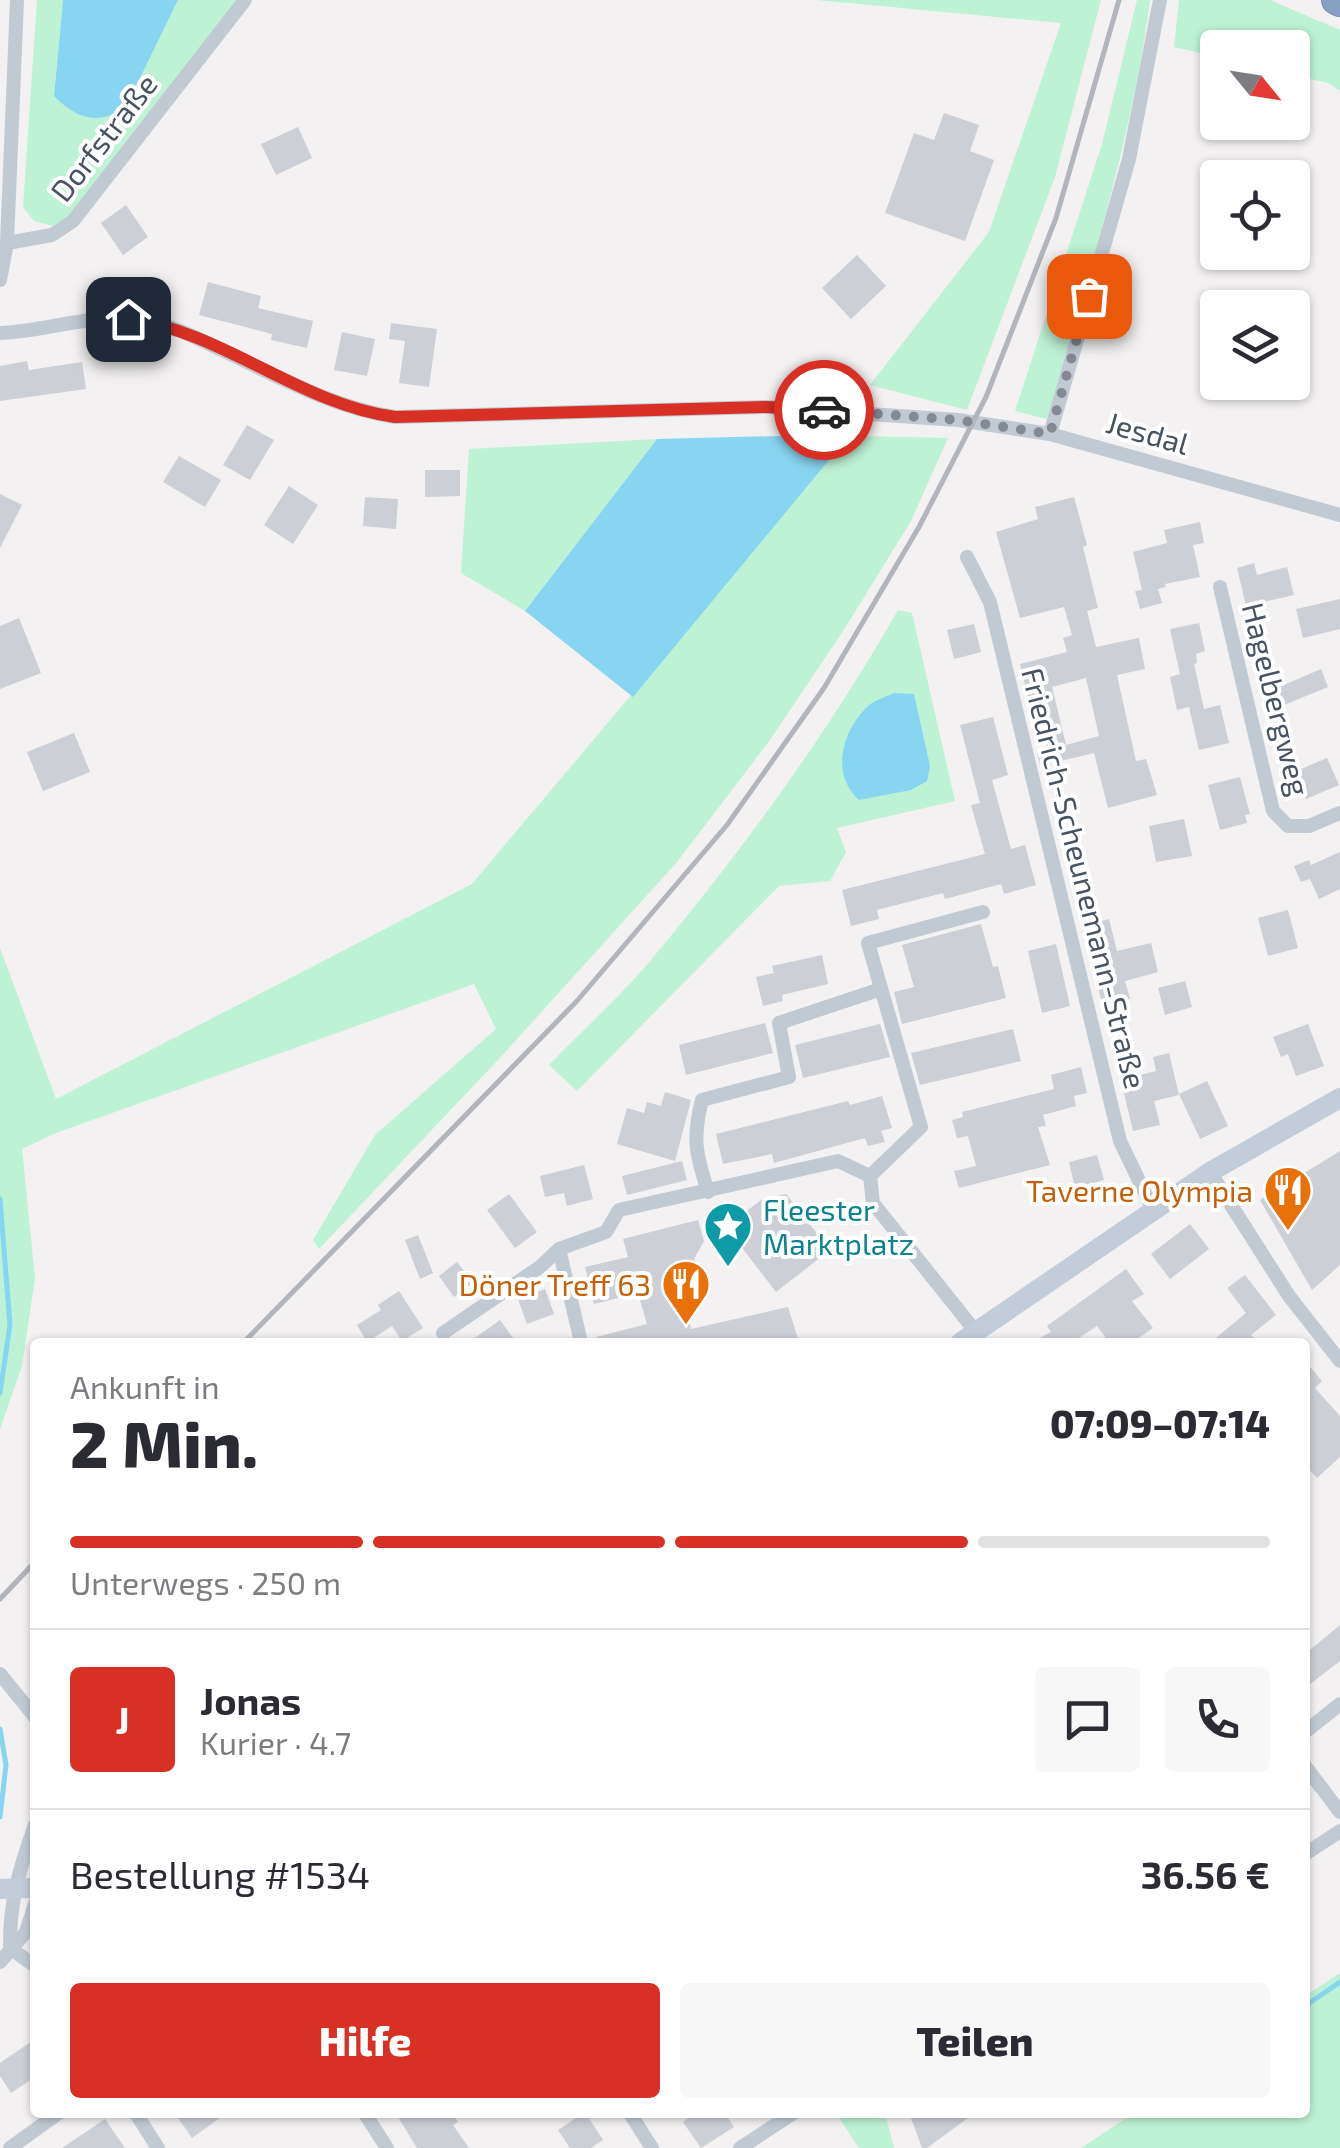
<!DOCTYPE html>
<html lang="de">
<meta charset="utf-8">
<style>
:root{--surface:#fff;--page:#f7f7f7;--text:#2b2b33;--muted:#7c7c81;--line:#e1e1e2;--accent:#d93025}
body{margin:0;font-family:"Exo 2",sans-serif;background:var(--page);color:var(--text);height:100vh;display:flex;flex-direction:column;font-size:38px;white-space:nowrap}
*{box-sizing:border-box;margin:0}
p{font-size:32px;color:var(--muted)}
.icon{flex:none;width:55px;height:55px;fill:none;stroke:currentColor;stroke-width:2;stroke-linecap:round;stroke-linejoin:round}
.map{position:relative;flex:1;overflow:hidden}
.side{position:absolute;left:30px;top:1338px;width:1280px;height:780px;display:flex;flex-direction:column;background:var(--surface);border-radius:10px;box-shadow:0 2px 8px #0004}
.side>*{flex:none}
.needle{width:65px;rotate:120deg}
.tools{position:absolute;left:1200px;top:30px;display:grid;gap:20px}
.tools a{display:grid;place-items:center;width:110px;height:110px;border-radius:10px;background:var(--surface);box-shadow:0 2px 8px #0004;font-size:50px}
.pin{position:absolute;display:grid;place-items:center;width:85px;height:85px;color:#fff;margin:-42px;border-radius:20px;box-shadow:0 5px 15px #0006}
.courier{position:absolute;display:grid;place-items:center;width:100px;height:100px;margin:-50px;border:8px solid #d93025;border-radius:50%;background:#fff;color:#222;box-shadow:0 2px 12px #0007}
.headline em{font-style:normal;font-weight:800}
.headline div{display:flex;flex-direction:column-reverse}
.headline{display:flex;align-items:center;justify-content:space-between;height:170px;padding:0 40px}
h1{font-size:65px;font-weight:800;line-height:75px}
.bar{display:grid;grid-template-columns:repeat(4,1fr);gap:15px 10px;align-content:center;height:120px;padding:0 40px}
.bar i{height:12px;border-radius:8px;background:var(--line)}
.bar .current{background:var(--accent)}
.bar p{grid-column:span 4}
.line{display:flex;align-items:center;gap:25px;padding:0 40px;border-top:2px solid var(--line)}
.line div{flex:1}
.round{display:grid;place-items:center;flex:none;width:105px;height:105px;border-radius:10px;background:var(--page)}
.button{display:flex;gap:20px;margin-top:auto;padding:20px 40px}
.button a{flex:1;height:115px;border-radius:10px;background:var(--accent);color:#fff;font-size:40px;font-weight:800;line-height:115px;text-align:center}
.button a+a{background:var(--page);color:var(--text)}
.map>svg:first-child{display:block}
.green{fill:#bef2d5}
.water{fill:#88d5f1}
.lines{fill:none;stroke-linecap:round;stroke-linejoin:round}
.stream{stroke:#88d5f1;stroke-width:5}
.building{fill:#cccfd6;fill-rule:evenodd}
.highway-casing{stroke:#718aae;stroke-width:30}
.street{stroke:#c1cad3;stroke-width:14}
.secondary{stroke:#c3cdda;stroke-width:20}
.highway{stroke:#86a0c2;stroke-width:28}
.rail{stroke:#b2b5bb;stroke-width:5}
.done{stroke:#838a93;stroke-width:10;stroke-dasharray:0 18}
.route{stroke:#d93025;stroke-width:12}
.labels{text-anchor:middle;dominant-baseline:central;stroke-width:8;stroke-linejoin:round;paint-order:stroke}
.street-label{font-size:30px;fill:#475360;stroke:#fff}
.food-label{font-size:30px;fill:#c56008;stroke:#fff;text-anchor:end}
.culture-label{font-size:30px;fill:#0d838f;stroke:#fff;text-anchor:start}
</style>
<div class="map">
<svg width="1340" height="2148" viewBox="0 0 1340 2148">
<rect width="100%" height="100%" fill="#f3f1f1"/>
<g class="green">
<path d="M37,0H63L54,96L126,107L178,0H237L70,215L53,226L34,221L23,207Z"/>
<path d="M817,0H1101L1055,177L967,410L870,385L989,232L1061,23Z"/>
<path d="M1137,0H1150C1132,143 1086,280 1047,419L1015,411L1102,144Z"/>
<path d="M1179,0H1270L1340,30V91L1328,83L1293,75L1292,48H1218L1217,57L1174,47Z"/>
<path d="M818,435L948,438L911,521L845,628L770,740L677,862L498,1060L319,1249L313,1240L375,1135L496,1029L474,984L56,1133L22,1149L35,1278L22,1366L0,1429V948L56,1099L472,884L829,460Z"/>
<path d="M657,439L525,611L461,573L469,449Z"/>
<path d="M898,610L912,613L955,801L837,828L846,852L830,881L779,886L577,1091L549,1065C581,1032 616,1000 646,966C740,854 826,736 898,610Z"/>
<path d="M1340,1973V2148H1081L1134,2113L1305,2112V1996Z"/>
<path d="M836,2113H885L894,2148H859Z"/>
</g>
<g class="water">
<path d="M63,0H178L126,107C98,126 77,119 54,96Z"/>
<path d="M818,435L829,460L633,697L525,611L657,439Z"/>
<path d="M894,693L914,694L930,766L927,781L911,790L859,800C831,775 841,733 866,708C872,701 885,697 894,693Z"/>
</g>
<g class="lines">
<g class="stream">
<path d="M0,1199L10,1325L0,1393"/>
<path d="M0,1729L6,1765L0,1817"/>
<path d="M1305,2006L1340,1982"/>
</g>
</g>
<g class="building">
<path d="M944,113L979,125L970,151L994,160L965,241L885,213L914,133L934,140Z"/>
<path d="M298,127L312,158L276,175L261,144Z"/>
<path d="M126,205L148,237L123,255L101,223Z"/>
<path d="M857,255L886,286L851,319L822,288Z"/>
<path d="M208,282L261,296L258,308L313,321L307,348L271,340L272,334L199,315Z"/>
<path d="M391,323L437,329L429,387L399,383L405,341L389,339Z"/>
<path d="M342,332L375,339L367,376L334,370Z"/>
<path d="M27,361L29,370L82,362L86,389L0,401V366Z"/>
<path d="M247,425L274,440L250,480L223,465Z"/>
<path d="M179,456L221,480L205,507L163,482Z"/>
<path d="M425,470H460V496L425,497Z"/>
<path d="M289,486L318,505L293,544L264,525Z"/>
<path d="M0,494L22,505L0,548Z"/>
<path d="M365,497L398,499L396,529L363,526Z"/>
<path d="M1074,497L1087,545L1083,547L1098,608L1087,611L1096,647L1139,638L1145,669L1117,675L1136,761L1146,759L1157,795L1108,808L1094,753L1040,766L1037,753L1048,750L1042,725L1035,727L1020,664L1067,652L1063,638L1072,635L1064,607L1020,618L996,532L1038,519L1035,507ZM1086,678L1099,736L1066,745L1052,687Z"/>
<path d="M1200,522L1204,543L1193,545L1200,577L1165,584L1166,587L1158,589L1162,603L1140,609L1135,591L1142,590L1133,552L1167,543L1164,530Z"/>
<path d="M1254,563L1257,575L1287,567L1294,595L1246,606L1237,568Z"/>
<path d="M1340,599V629L1303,638L1296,609Z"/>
<path d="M19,618L41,673L0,689V626Z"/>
<path d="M1199,623L1205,651L1196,654L1197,663L1194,664L1204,709L1220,705L1229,743L1199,750L1189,707L1177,710L1170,677L1180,674L1170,629Z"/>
<path d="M974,624L981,652L954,659L947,630Z"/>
<path d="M1321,669L1328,687L1284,705L1277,688Z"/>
<path d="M993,717L1008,775L992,780L1011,849L1025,845L1036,885L1004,894L1001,884L945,899L943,893L877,910L879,919L851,926L842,890L985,854L971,805L980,803L960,725Z"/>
<path d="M74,733L90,772L43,791L27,752Z"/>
<path d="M1327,758L1339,785L1306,799L1294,772Z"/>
<path d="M1240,777L1250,814L1245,815L1247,823L1220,830L1208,785Z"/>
<path d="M1184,819L1192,856L1156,862L1149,826Z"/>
<path d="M1340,852V889L1319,899L1310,879L1301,882L1294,866L1309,860L1311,865Z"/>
<path d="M1288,910L1298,948L1268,956L1258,918Z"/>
<path d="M1109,919L1117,951L1151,943L1158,972L1125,981L1130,999L1103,1006L1081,926Z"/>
<path d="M981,924L993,967L998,966L1006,998L902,1024L894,992L914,987L902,945Z"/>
<path d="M1056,944L1070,1006L1042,1013L1028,951Z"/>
<path d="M822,955L828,984L782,995L783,1001L763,1006L756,977L774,973L772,966Z"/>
<path d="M1185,981L1192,1007L1165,1015L1158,988Z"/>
<path d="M765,1023L773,1053L686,1075L679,1045Z"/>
<path d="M880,1024L890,1057L803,1078L795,1045Z"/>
<path d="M1308,1024L1324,1066L1296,1076L1288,1054L1281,1057L1273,1037Z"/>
<path d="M1013,1029L1021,1061L920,1085L911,1053Z"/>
<path d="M1169,1053L1179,1095L1154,1101L1160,1125L1133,1131L1121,1080L1156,1071L1153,1057Z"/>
<path d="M1081,1067L1087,1093L1074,1096L1076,1106L1043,1115L1046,1126L1038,1127L1050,1165L959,1188L954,1171L976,1166L968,1136L957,1138L952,1120L963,1117L962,1112L1054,1089L1051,1075Z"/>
<path d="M1207,1081L1228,1126L1200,1139L1179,1094Z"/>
<path d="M665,1092L691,1100L675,1161L617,1144L627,1108L644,1113L647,1102L661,1106Z"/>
<path d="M882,1096L892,1128L881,1131L885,1142L868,1146L865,1138L774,1163L772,1154L723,1164L716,1134L848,1101L850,1105Z"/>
<path d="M1340,1151V1265L1312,1290L1260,1200Z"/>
<path d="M1097,1155L1104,1180L1075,1188L1069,1162Z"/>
<path d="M682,1161L687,1180L627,1195L622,1176Z"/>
<path d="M584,1165L593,1199L567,1206L564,1193L545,1197L540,1176Z"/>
<path d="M509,1194L537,1232L515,1248L487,1210Z"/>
<path d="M786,1194L830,1250L776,1292L726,1227L761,1200Z"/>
<path d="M698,1220L704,1241L694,1259L700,1279L694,1289L682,1292L691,1329L788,1307L799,1342H597L596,1337L647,1324L638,1293L594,1304L585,1267L628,1257L623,1239Z"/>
<path d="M1190,1224L1209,1249L1170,1279L1151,1254Z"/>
<path d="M418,1235L433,1273L420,1279L405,1240Z"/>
<path d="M457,1262L473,1283L454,1297L439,1276Z"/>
<path d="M1126,1269L1144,1294L1132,1301L1153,1328L1133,1342H1109L1097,1326L1073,1342H1032L1051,1332L1047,1326Z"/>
<path d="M1245,1275L1276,1315L1251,1335L1258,1342H1211L1246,1313L1227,1288Z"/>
<path d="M545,1289L554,1314L527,1324L518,1299Z"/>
<path d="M399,1291L423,1328L402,1341L392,1326L367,1342L357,1325L381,1310L378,1305Z"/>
<path d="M500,1320L516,1342H469Z"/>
<path d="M1305,1361L1322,1381L1315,1388L1340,1416V1457L1317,1478L1305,1465Z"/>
<path d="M1340,1625V1661L1305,1688V1654Z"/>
<path d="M35,2039V2077L11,2093L0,2076V2063Z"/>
<path d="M174,2112H228L192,2138Z"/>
<path d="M395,2112H452L458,2122L453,2125L469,2148H417Z"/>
<path d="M585,2112L603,2140L591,2148H570L558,2130Z"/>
<path d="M696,2112H724L734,2127L701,2148L683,2122Z"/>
<path d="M918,2112H976L927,2148H922L911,2118Z"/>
<path d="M105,2119L125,2148H62Z"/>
</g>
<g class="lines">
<g class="highway-casing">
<path id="highway" d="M1336,0L1340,2"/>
</g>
<g class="street">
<path d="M7,243L52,235L73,221L245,0"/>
<path d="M0,280L7,243L17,0"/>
<path d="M0,333C52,331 90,312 145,321C172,325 199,339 224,351C279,377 334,408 395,417L766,407L958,420L1050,434L1340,515"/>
<path d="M1050,434L1129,159L1160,0"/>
<path d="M967,557L990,602L1120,1141L1153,1210"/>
<path d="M1220,587L1273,811L1288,826H1309L1340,813"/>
<path d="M1210,1172L1289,1296L1340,1361"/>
<path d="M870,1176L921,1127L868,943L983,912"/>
<path d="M870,1176L873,1203L976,1332"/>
<path d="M708,1192C696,1154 692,1139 702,1100L789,1077L779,1023L881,989"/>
<path d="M559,1249L581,1342"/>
<path d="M443,1333L540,1267L559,1249L606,1232L619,1210L838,1161L870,1176"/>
<path d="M0,1674L35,1717"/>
<path d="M1305,1732L1340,1704"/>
<path d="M1305,1766L1340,1812"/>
<path d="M1305,1854L1340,1831"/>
<path d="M10,1948C9,1904 20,1866 35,1825"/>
<path d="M10,1948L35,1966"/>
<path d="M0,1962L26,1932L35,1904"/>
<path d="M135,2112L158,2148"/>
<path d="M364,2112L387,2148"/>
<path d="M629,2112L652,2148"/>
<path d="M10,2148L60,2112"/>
<path d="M740,2148L795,2112"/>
</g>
<g class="secondary">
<path d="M961,1342L1210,1172L1340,1098"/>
<path d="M0,1889L35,1888"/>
</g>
<use href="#highway" class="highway"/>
<g class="rail">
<path d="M244,1342L576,1002L727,825L824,688L919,527L986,397L1056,218L1119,0"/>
<path d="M0,1599L35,1562"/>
</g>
</g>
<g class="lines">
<path class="done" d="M824,410L958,420L1050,434L1089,296"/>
<path class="route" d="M128,319C223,331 299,404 395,417L766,407L824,410"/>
</g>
<defs>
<g id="restaurant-pin" transform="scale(2.5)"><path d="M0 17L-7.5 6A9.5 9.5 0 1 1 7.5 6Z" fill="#e8710a" stroke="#fff"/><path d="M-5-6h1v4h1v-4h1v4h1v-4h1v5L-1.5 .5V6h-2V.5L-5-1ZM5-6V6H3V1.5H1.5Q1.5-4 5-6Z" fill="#fff"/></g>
<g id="sight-pin" transform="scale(2.5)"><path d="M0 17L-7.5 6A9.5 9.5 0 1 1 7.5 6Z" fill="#0f9aa8" stroke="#fff"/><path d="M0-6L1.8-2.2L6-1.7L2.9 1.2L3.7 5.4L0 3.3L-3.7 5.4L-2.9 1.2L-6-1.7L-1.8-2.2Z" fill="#fff"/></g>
</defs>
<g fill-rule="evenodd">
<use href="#restaurant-pin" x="1288" y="1190"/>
<use href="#sight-pin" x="728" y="1226"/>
<use href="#restaurant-pin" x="686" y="1284"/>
</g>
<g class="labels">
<g class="street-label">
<text transform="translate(103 137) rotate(-52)">Dorfstraße</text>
<text transform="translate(1148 432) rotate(16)">Jesdal</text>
<text transform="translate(1277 699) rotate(76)">Hagelbergweg</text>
<text transform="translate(1085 878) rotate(76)">Friedrich-Scheunemann-Straße</text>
</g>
<g class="food-label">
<text x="1253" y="1190">Taverne Olympia</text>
<text x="651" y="1284">Döner Treff 63</text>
</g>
<g class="culture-label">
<text x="763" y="1209">Fleester<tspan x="763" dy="34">Marktplatz</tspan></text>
</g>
</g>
</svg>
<div class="tools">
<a><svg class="needle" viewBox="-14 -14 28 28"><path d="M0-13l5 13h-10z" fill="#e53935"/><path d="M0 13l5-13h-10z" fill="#7c7c81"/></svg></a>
<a><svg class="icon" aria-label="locate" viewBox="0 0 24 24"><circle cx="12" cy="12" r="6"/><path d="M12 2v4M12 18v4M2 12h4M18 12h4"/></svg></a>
<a><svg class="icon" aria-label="layers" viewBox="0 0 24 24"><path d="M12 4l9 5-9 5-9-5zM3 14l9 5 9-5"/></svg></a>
</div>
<div class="pin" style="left:1089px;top:296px;background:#ea580c"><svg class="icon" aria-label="bag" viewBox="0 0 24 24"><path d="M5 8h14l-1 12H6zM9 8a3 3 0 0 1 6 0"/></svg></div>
<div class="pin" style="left:128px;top:319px;background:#1f2937"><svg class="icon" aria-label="home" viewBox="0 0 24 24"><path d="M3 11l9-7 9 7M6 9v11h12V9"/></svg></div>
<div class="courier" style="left:824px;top:410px"><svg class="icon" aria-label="car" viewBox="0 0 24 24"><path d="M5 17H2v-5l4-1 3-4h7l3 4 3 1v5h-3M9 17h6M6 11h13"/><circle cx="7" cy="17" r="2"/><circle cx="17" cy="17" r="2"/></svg></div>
<section class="side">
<div class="headline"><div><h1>2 Min.</h1><p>Ankunft in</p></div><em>07:09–07:14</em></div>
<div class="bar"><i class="current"></i><i class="current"></i><i class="current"></i><i></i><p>Unterwegs · 250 m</p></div>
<div class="line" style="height:180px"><b class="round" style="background:var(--accent);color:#fff">J</b><div><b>Jonas</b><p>Kurier · 4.7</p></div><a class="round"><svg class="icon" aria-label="chat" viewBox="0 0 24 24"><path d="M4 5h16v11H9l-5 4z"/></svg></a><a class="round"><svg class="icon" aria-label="phone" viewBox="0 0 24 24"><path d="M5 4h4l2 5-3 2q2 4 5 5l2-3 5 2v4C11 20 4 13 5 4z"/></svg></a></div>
<div class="line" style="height:130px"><div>Bestellung #1534</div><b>36.56 €</b></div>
<div class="button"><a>Hilfe</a><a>Teilen</a></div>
</section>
</div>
